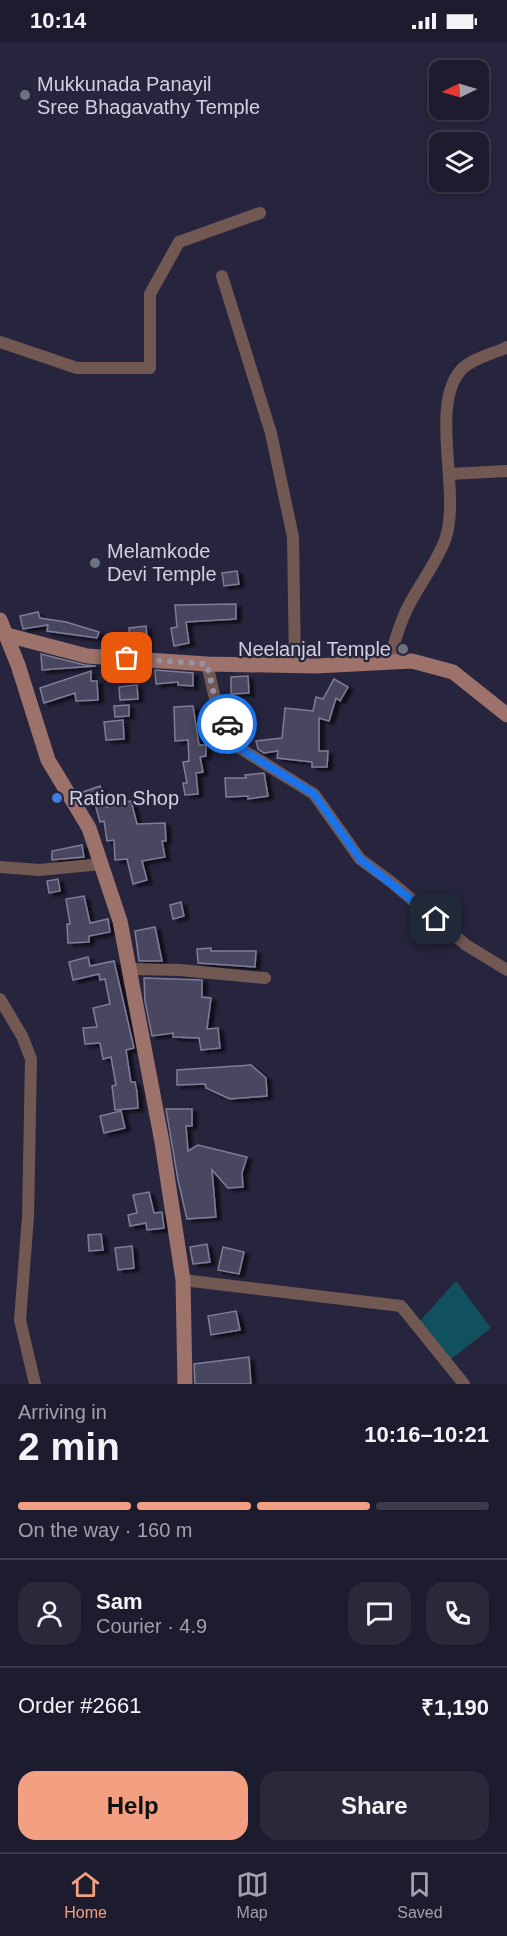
<!DOCTYPE html>
<meta charset="utf-8">
<style>
:root{--surface:#1d1c2e;--page:#2a293a;--text:#f1f3f6;--muted:#a0a1aa;--line:#3b3a4a;--accent:#f2a081}
body{margin:0;font-family:Helvetica,sans-serif;background:var(--page);color:var(--text);height:100vh;display:flex;flex-direction:column;font-size:22px;white-space:nowrap}
*{box-sizing:border-box;margin:0}
p{font-size:20px;color:var(--muted)}
.icon{flex:none;width:33px;height:33px;fill:none;stroke:currentColor;stroke-width:2;stroke-linecap:round;stroke-linejoin:round}
.map{position:relative;height:1342px;overflow:hidden}
.details{display:flex;flex-direction:column;background:var(--surface);flex:1}
.details>*{flex:none}
.needle{width:39px;rotate:265deg}
.tools{position:absolute;left:429px;top:18px;display:grid;gap:12px}
.tools a{display:grid;place-items:center;width:60px;height:60px;border-radius:12px;background:var(--surface);box-shadow:0 3px 9px #0003,0 0 0 2px var(--line);font-size:30px}
.pin{position:absolute;display:grid;place-items:center;width:51px;height:51px;color:#fff;margin:-26px;border-radius:12px;box-shadow:0 3px 9px #0006}
.courier{position:absolute;display:grid;place-items:center;width:60px;height:60px;margin:-30px;border:4px solid #1a73e8;border-radius:50%;background:#fff;color:#222;box-shadow:0 2px 8px #0007}
.headline em{font-style:normal;font-weight:800}
.headline div{display:flex;flex-direction:column-reverse}
.headline{display:flex;align-items:center;justify-content:space-between;height:102px;padding:0 18px}
h1{font-size:39px;font-weight:800;line-height:45px}
.bar{display:grid;grid-template-columns:repeat(4,1fr);gap:9px 6px;align-content:center;height:72px;padding:0 18px}
.bar i{height:8px;border-radius:4px;background:var(--line)}
.bar .selected{background:var(--accent)}
.bar p{grid-column:span 4}
.line{display:flex;align-items:center;gap:15px;padding:0 18px;border-top:2px solid var(--line)}
.line div{flex:1}
.round{display:grid;place-items:center;flex:none;width:63px;height:63px;border-radius:18px;background:var(--page)}
.action{display:flex;gap:12px;margin-top:auto;padding:12px 18px}
.action a{flex:1;height:69px;border-radius:18px;background:var(--accent);color:#111;font-size:24px;font-weight:800;line-height:69px;text-align:center}
.action a+a{background:var(--page);color:var(--text)}
.status{display:flex;justify-content:space-between;align-items:center;height:42px;padding:0 30px;background:var(--surface);direction:ltr}
.status svg{height:16px;fill:currentColor}
.menu{display:flex;justify-content:space-around;align-items:center;height:84px;border-top:2px solid var(--line);background:var(--surface);font-size:16px;color:var(--muted)}
.menu a{display:grid;justify-items:center;gap:3px}
.menu .selected{color:var(--accent)}
.map>svg:first-child{display:block}
.water{fill:#11505d}
.building{fill:#484761;stroke:#7e7d99;stroke-width:1.5;filter:url(#shadow)}
.lines{fill:none;stroke-linecap:round;stroke-linejoin:round}
.street{stroke:#725853;stroke-width:12}
.secondary{stroke:#9c726a;stroke-width:15}
.done{stroke:#9594a7;stroke-width:6;stroke-dasharray:0 10.8}
.route{stroke:#1a73e8;stroke-width:8}
.worship-dot{fill:#6b7280;stroke:#27253d;stroke-width:2}
.shop-dot{fill:#3f7fe0;stroke:#27253d;stroke-width:2}
.labels{text-anchor:middle;dominant-baseline:central;stroke-width:4.5;stroke-linejoin:round;paint-order:stroke}
.poi-label{font-size:20px;fill:#d0d0e0;stroke:#27253d;text-anchor:start}
</style>
<div class="status"><b>10:14</b><svg viewBox="0 0 49 12"><path d="M0 12V9h3v3zM5 12V6h3v6zM10 12V3h3v9zM15 12V0h3v12zM26 1h20v11H26zM47 4h2v5h-2z"/></svg></div>
<div class="map">
<svg width="507" height="1342" viewBox="0 0 507 1342">
<defs>
<filter id="shadow"><feDropShadow dx="5" dy="3" stdDeviation="1.5" flood-color="#0009"/></filter>
</defs>
<rect width="100%" height="100%" fill="#27253d"/>
<path class="water" d="M456,1239L491,1286L446,1321L420,1279Z"/>
<g class="building">
<path d="M237,529L239,542L224,544L222,531Z"/>
<path d="M236,562V577L186,580L189,601L174,604L171,586L177,585L175,563Z"/>
<path d="M38,570L40,576L66,580L99,590L97,596L47,589L48,583L23,587L20,574Z"/>
<path d="M146,584L148,607H131L129,586Z"/>
<path d="M41,612L85,623L96,624L42,628Z"/>
<path d="M155,628L193,631V644L178,643V640L156,642Z"/>
<path d="M91,629V639H97L98,658L76,659L75,651L44,661L40,646Z"/>
<path d="M248,634L249,651L231,652V635Z"/>
<path d="M334,637L348,645L340,659L336,656L329,679L319,676V709H328L327,725H312V720L277,716L278,709L264,711L258,707L256,699L282,696L285,666L313,669L316,655L323,657Z"/>
<path d="M137,643L138,657L120,658L119,645Z"/>
<path d="M129,663V674L115,675L114,664Z"/>
<path d="M193,664L199,703H206V714L200,715L203,730L196,731L198,752L185,753L183,741H187L183,720L189,719L188,698L175,699L174,665Z"/>
<path d="M123,678L124,697L106,698L104,680Z"/>
<path d="M264,731L268,754L248,757V754L226,755L225,736H246L245,733Z"/>
<path d="M100,744L107,765L131,759L137,782L165,781L166,799H162L165,815L142,819L147,838L133,842L127,817L115,818L114,798L107,799L104,779L100,780L95,762L88,764L83,750Z"/>
<path d="M82,803L84,815L52,818V809Z"/>
<path d="M58,837L60,849L49,851L47,839Z"/>
<path d="M84,854L90,881L108,877L110,890L89,894V900L68,901L67,882H70L66,857Z"/>
<path d="M181,860L184,874L173,877L170,863Z"/>
<path d="M155,885L162,919H139L135,889Z"/>
<path d="M211,906V909H256L255,925L198,921L197,907Z"/>
<path d="M88,915L90,924L114,919L134,1006L126,1008L131,1040H135L137,1050L138,1066L115,1068L112,1044L116,1043L111,1015L103,1017L100,1001L85,1002L83,986L97,985L93,966L110,962L105,937L100,938L99,932L73,938L69,920Z"/>
<path d="M144,936L202,938V955L211,956L207,987L218,986L220,1006L201,1008L199,996L173,995V991L152,994L145,959Z"/>
<path d="M251,1023L266,1036L267,1054L230,1057L206,1046L205,1042L177,1043V1028Z"/>
<path d="M166,1067H192V1084H186L188,1109L198,1103L247,1115L242,1131L243,1145L228,1146L212,1128L216,1175L187,1177L178,1138Z"/>
<path d="M121,1069L125,1086L104,1091L100,1074Z"/>
<path d="M149,1150L154,1171L162,1170L164,1186L147,1188L146,1181L130,1184L128,1173L137,1171L133,1153Z"/>
<path d="M101,1192L103,1208L89,1209L88,1193Z"/>
<path d="M207,1202L210,1220L193,1222L190,1205Z"/>
<path d="M132,1204L134,1226L118,1228L115,1206Z"/>
<path d="M223,1205L244,1210L239,1232L218,1228Z"/>
<path d="M236,1269L240,1288L211,1293L208,1274Z"/>
<path d="M249,1315L251,1342H195L194,1322Z"/>
</g>
<g class="lines">
<g class="street">
<path d="M222,234L271,391L293,495L295,623"/>
<path d="M0,300L77,326H150V252L179,200L260,171"/>
<path d="M449,432L507,429"/>
<path d="M389,619C394,602 399,583 407,567C418,544 436,522 445,498C462,452 428,362 462,327C473,316 493,312 507,305"/>
<path d="M207,622L216,661L238,705L314,752L360,817L390,839L466,903L507,928"/>
<path d="M0,825L39,828L102,822"/>
<path d="M131,927L180,928L265,936"/>
<path d="M0,957L22,994L31,1017L28,1175L20,1278L35,1342"/>
<path d="M183,1238L401,1264L464,1342"/>
</g>
<g class="secondary">
<path d="M0,578L18,623L48,718L89,786L120,879L162,1100L183,1238L185,1342"/>
<path d="M7,593L87,614L207,622L316,624L412,619L453,630L507,673"/>
</g>
</g>
<g class="lines">
<path class="done" d="M127,616L207,622L216,661L227,682"/>
<path class="route" d="M227,682L238,705L314,752L360,817L436,877"/>
</g>
<g class="worship-dot">
<circle cx="25" cy="53" r="6"/>
<circle cx="95" cy="521" r="6"/>
<circle cx="403" cy="607" r="6"/>
</g>
<circle class="shop-dot" cx="57" cy="756" r="6"/>
<g class="labels">
<g class="poi-label">
<text x="37" y="42">Mukkunada Panayil<tspan x="37" dy="23">Sree Bhagavathy Temple</tspan></text>
<text x="107" y="509">Melamkode<tspan x="107" dy="23">Devi Temple</tspan></text>
<text x="391" y="607" text-anchor="end">Neelanjal Temple</text>
<text x="69" y="756">Ration Shop</text>
</g>
</g>
</svg>
<div class="tools">
<a><svg class="needle" viewBox="-14 -14 28 28"><path d="M0-13l5 13h-10z" fill="#e53935"/><path d="M0 13l5-13h-10z" fill="#a0a1aa"/></svg></a>
<a><svg class="icon" aria-label="layers" viewBox="0 0 24 24"><path d="M12 4l9 5-9 5-9-5zM3 14l9 5 9-5"/></svg></a>
</div>
<div class="pin" style="left:127px;top:616px;background:#ea580c"><svg class="icon" aria-label="bag" viewBox="0 0 24 24"><path d="M5 8h14l-1 12H6zM9 8a3 3 0 0 1 6 0"/></svg></div>
<div class="pin" style="left:436px;top:877px;background:#1f2937"><svg class="icon" aria-label="home" viewBox="0 0 24 24"><path d="M3 11l9-7 9 7M6 9v11h12V9"/></svg></div>
<div class="courier" style="left:227px;top:682px"><svg class="icon" aria-label="car" viewBox="0 0 24 24"><path d="M5 17H2v-5l4-1 3-4h7l3 4 3 1v5h-3M9 17h6M6 11h13"/><circle cx="7" cy="17" r="2"/><circle cx="17" cy="17" r="2"/></svg></div>
</div>
<section class="details">
<div class="headline"><div><h1>2 min</h1><p>Arriving in</p></div><em>10:16–10:21</em></div>
<div class="bar"><i class="selected"></i><i class="selected"></i><i class="selected"></i><i></i><p>On the way · 160 m</p></div>
<div class="line" style="height:108px"><a class="round"><svg class="icon" aria-label="person" viewBox="0 0 24 24"><circle cx="12" cy="8" r="4"/><path d="M4 21q1-7 8-7t8 7"/></svg></a><div><b>Sam</b><p>Courier · 4.9</p></div><a class="round"><svg class="icon" aria-label="chat" viewBox="0 0 24 24"><path d="M4 5h16v11H9l-5 4z"/></svg></a><a class="round"><svg class="icon" aria-label="phone" viewBox="0 0 24 24"><path d="M5 4h4l2 5-3 2q2 4 5 5l2-3 5 2v4C11 20 4 13 5 4z"/></svg></a></div>
<div class="line" style="height:78px"><div>Order #2661</div><b>₹1,190</b></div>
<div class="action"><a>Help</a><a>Share</a></div>
</section>
<nav class="menu">
<a class="selected"><svg class="icon" aria-label="home" viewBox="0 0 24 24"><path d="M3 11l9-7 9 7M6 9v11h12V9"/></svg>Home</a>
<a><svg class="icon" aria-label="map" viewBox="0 0 24 24"><path d="M3 6l6-2 6 2 6-2v14l-6 2-6-2-6 2zM9 4v14M15 6v14"/></svg>Map</a>
<a><svg class="icon" aria-label="saved" viewBox="0 0 24 24"><path d="M7 4h10v16l-5-4-5 4z"/></svg>Saved</a>
</nav>
